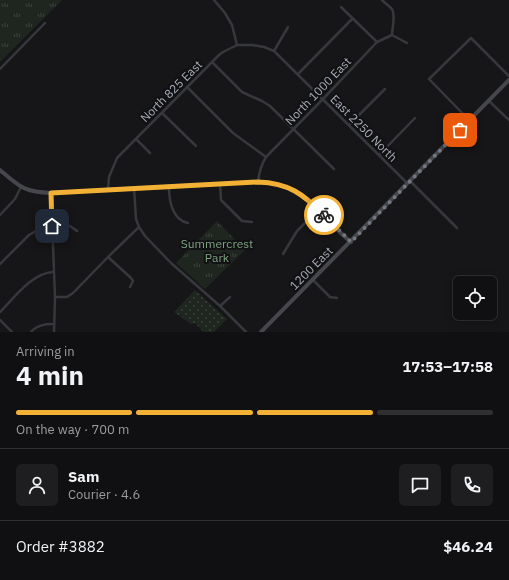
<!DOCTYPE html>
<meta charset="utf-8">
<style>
:root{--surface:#101012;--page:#1e1e20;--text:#f1f3f6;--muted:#9c9d9f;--line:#303032;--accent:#f2b134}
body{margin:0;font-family:"IBM Plex Sans",sans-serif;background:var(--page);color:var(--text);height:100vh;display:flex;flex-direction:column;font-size:15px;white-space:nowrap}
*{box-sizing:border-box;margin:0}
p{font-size:13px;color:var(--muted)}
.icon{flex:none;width:22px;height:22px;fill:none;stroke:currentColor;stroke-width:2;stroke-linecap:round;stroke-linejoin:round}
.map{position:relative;height:332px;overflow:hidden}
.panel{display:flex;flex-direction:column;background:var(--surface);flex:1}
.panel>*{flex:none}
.fabs{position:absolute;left:453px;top:276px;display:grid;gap:8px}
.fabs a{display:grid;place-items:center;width:44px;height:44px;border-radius:6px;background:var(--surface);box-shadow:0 2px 10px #0003,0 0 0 1px var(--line);font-size:20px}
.pin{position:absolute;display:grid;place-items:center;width:34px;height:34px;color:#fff;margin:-17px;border-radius:8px;box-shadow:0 2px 6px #0006}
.courier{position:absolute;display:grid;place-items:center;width:40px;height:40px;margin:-20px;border:3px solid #f2b134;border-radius:50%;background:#fff;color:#222;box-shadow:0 1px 5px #0007}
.headline em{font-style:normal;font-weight:800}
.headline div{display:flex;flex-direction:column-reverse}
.headline{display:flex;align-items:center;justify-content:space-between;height:68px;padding:0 16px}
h1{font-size:26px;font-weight:800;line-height:30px}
.bar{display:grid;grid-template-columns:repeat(4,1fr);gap:6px 4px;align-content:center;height:48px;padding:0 16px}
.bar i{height:5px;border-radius:3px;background:var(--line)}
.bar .selected{background:var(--accent)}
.bar p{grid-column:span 4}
.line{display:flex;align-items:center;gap:10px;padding:0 16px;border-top:1px solid var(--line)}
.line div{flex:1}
.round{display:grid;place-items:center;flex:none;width:42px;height:42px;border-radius:6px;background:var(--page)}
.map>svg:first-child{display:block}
.grass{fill:url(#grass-dots)}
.park{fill:url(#park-tufts)}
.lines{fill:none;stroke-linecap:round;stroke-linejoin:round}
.street{stroke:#37383d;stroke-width:2.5}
.secondary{stroke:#45474d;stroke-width:4}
.done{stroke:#757880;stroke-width:4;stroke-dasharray:0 7.2}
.route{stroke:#f2b134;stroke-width:5}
.labels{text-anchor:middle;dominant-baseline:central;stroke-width:4;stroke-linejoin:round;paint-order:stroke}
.street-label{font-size:12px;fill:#a8adb8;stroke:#111113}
.park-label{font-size:12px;fill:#7fa381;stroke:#111113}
</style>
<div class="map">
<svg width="509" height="332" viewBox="0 0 509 332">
<defs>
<pattern id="grass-dots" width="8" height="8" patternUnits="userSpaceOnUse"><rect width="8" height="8" fill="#1e261f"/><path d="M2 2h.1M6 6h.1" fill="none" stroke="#3c433d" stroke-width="1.8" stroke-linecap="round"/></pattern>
<pattern id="park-tufts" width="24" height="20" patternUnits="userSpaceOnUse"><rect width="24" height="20" fill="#1e261f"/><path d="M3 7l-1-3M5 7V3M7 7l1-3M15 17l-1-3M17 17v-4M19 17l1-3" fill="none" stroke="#3c433d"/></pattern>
</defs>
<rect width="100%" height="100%" fill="#161618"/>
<path class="grass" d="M195,290L227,319L214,332H204L195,323L191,324L174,312Z"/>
<g class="park">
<path d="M0,0H62L0,62Z"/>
<path d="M217,221L245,250L205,289L176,263Z"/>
</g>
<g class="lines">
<g class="street">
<path d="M214,0L225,13L232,25L237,45"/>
<path d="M382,0C385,3 389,6 392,9C396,16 392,28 392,35"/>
<path d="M341,7L377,42"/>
<path d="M274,51L288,27"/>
<path d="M212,62L242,92L262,101L270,106L334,169"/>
<path d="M0,69L45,23"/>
<path d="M298,74L352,19"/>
<path d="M187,87L233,133L266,157"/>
<path d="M489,101L509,120"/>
<path d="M162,113L196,146"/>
<path d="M469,120L429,79L471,38L509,76"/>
<path d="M349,125L385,89"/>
<path d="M136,139L150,153"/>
<path d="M379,155L415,118"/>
<path d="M410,181L457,228"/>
<path d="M258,182C259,172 261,165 266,157L323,99L377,42L392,35L407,43"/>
<path d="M220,184L221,200L242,221L252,222"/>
<path d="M169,187C169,200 172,220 188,223"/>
<path d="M134,188L136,219L139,227L145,236L171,263L220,306L246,332"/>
<path d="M108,189L109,177L117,158L219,55L223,52L237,45H252L264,47L274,51L407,183"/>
<path d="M51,193L55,297L54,332"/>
<path d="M0,215L15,199L21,187"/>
<path d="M283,254L297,231L318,210"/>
<path d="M108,257L131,278L133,281L130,287"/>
<path d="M0,264L29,235L41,228L52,226H70L77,231"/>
<path d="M313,280L330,297L337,298"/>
<path d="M55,297H67L73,293L108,257L139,227"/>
<path d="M220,306L230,297"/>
<path d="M0,312C14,298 32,273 53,272"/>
<path d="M0,320L12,332"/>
<path d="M31,332C37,325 45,324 54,324"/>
</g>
<g class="secondary">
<path d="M0,170C20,187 24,192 51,193L258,182C306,183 318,215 351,242"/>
<path d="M261,332L509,80"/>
</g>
</g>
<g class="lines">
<path class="done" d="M324,215L351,242L460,130"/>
<path class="route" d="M52,226L51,193L258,182C289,183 303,194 324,215"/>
</g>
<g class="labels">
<g class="street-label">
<text transform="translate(171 91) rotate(-45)">North 825 East</text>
<text transform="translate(318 91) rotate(-46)">North 1000 East</text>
<text transform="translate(364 128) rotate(45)">East 2250 North</text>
<text transform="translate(311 268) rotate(-45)">1200 East</text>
</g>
<g class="park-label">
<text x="217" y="243">Summercrest<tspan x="217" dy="14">Park</tspan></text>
</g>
</g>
</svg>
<div class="fabs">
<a><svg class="icon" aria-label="locate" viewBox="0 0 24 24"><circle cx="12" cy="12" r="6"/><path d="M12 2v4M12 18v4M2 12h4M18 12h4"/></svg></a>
</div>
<div class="pin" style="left:460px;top:130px;background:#ea580c"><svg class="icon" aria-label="bag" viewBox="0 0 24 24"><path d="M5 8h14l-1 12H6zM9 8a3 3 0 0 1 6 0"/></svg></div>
<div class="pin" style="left:52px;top:226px;background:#1f2937"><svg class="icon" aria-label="home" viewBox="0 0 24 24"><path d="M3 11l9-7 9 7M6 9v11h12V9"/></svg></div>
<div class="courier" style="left:324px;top:215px"><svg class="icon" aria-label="bike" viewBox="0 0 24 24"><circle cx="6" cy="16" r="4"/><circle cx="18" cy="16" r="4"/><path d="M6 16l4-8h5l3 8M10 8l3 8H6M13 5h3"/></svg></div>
</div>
<section class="panel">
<div class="headline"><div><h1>4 min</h1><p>Arriving in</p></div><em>17:53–17:58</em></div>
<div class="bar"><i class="selected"></i><i class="selected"></i><i class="selected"></i><i></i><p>On the way · 700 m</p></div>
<div class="line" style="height:72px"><a class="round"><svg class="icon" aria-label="person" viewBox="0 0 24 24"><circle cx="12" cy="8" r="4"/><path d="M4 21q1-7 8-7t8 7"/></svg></a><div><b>Sam</b><p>Courier · 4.6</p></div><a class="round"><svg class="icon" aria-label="chat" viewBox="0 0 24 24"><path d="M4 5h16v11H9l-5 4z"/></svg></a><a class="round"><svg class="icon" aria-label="phone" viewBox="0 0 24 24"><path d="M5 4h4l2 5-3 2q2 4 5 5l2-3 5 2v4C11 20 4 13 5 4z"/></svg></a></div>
<div class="line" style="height:52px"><div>Order #3882</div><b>$46.24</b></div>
</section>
